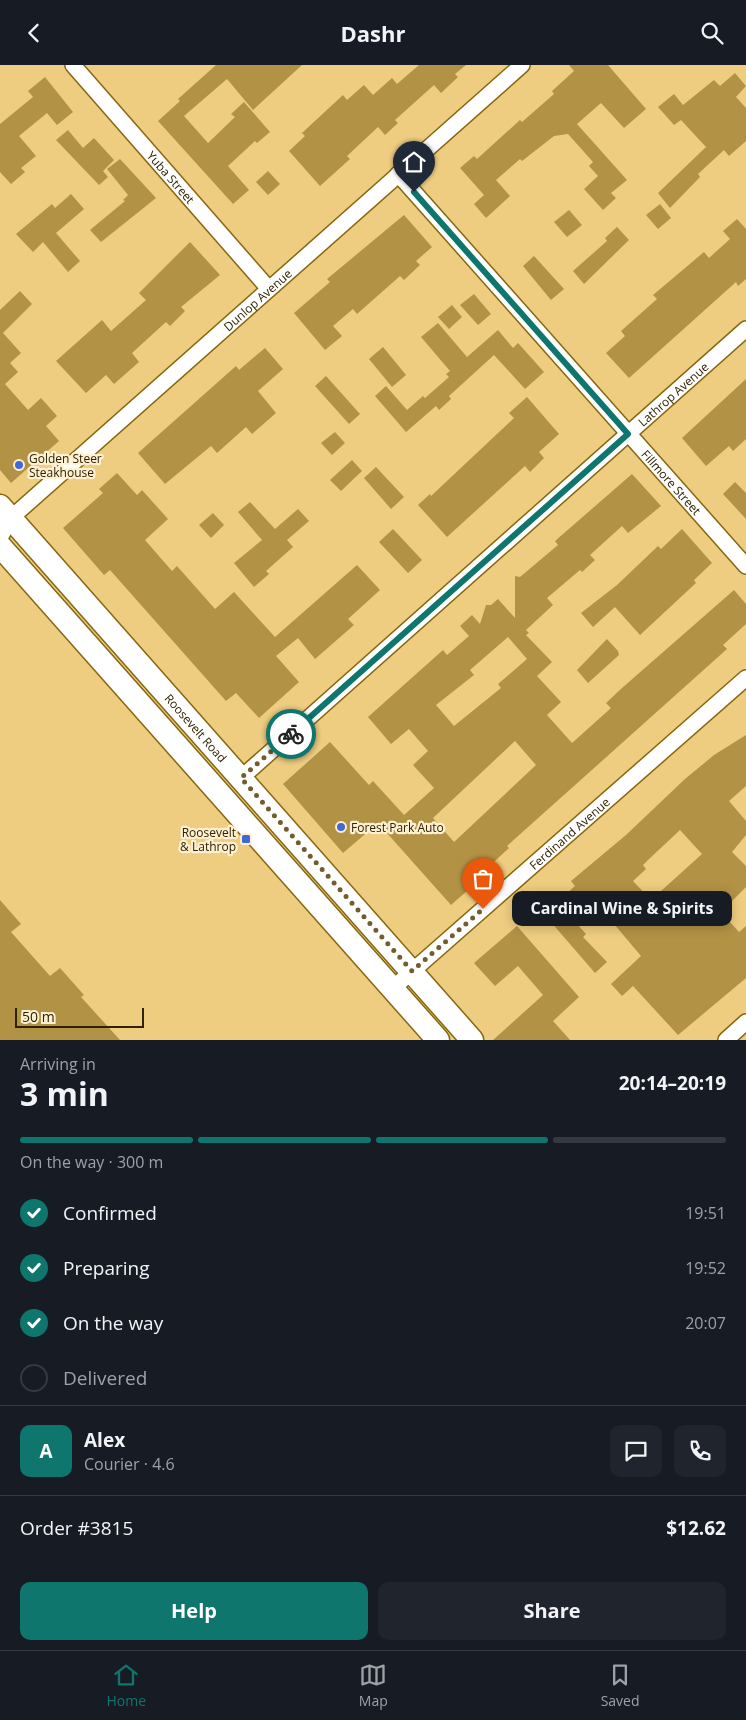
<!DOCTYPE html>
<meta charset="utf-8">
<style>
:root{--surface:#171b24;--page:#20242c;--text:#f1f3f6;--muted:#9ea1a6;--line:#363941;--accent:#0f766e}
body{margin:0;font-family:"Open Sans",sans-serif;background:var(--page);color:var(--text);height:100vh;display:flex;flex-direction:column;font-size:19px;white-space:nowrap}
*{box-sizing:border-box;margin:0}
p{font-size:16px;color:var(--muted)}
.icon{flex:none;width:28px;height:28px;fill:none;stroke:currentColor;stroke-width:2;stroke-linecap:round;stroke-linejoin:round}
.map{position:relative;height:975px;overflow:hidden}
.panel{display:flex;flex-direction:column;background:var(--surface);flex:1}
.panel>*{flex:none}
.scale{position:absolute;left:15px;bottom:12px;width:129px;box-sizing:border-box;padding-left:5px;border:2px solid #2f2201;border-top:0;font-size:14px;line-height:18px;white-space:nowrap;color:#2f2201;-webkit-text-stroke:4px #fef1d3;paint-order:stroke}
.pin{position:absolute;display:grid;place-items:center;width:42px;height:42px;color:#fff;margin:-51px -21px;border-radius:50% 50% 50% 0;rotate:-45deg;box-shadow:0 0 5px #0007}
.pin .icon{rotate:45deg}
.courier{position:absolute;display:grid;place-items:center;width:50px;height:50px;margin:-25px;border:4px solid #0f766e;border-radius:50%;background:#fff;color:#222;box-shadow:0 1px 6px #0007}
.bubble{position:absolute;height:35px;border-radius:10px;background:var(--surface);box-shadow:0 2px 12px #0003;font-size:16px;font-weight:700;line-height:35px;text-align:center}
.overview em{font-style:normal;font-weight:700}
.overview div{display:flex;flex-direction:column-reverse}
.overview{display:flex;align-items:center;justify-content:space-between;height:85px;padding:0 20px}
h1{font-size:32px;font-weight:700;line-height:38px}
.bar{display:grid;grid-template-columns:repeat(4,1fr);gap:8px 5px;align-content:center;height:60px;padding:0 20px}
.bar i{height:6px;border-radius:4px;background:var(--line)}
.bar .current{background:var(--accent)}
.bar p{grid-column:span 4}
.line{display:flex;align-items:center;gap:12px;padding:0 20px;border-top:1px solid var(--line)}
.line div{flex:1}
.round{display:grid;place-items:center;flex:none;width:52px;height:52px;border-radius:10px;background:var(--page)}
ol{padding:0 20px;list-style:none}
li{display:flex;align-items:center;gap:15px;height:55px}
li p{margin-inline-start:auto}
li .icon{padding:5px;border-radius:50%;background:var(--accent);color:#fff;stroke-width:4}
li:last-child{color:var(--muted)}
li i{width:28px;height:28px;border:2px solid var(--line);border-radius:50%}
.cta{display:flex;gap:10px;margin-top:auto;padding:10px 20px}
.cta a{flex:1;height:58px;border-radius:10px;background:var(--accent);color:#fff;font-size:20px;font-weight:700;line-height:58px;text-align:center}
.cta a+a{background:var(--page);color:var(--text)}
header{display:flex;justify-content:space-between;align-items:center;height:65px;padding:0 20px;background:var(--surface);font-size:22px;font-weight:700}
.tabs{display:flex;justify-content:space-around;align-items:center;height:70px;border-top:1px solid var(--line);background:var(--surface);font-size:14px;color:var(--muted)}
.tabs a{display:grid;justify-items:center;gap:2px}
.tabs .current{color:var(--accent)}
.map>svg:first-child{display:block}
.building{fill:#b29244;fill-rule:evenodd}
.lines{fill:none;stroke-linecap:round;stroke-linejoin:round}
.street-casing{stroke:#86670f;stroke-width:18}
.secondary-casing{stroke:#86670f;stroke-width:25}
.street{stroke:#fff;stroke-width:15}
.secondary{stroke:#fff;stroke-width:22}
.done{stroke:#725e2d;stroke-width:5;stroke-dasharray:0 9}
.route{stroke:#0f766e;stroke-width:6}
.poi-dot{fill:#4267d9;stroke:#fef1d3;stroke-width:2}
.labels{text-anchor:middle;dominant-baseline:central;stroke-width:4.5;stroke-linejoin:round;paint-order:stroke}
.street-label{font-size:12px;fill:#2f2201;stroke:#fef1d3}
.poi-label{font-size:12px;fill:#2f2201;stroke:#fef1d3;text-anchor:start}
</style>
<header><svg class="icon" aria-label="back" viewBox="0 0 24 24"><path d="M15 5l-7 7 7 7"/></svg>Dashr<svg class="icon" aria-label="search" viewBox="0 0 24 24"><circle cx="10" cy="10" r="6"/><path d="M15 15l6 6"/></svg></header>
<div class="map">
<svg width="746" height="975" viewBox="0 0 746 975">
<rect width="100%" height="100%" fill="#efcd80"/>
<g class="building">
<path d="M216,0H302L253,45L227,14L184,51L208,78L235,52L231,49L244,37L270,67L257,78L255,76L228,101L249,125L233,139L158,56L180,36L178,34Z"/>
<path d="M419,0H466L455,9L458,12L441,28L434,20L395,55L398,58L385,70L378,62L347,91L350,94L320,121L289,86L305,71L302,68L343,30L347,35L364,20L373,30L392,13L397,19Z"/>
<path d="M569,0H608L646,44L624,63L601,38L577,59L627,115L611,128L616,133L603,145L584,124L598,111L589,101L593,97L568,69L554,71L522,96L520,94L496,115L510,131L486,153L474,139L484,130L460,103L474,91L477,94L520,55L522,57L554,29L552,26L574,6Z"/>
<path d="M735,8L746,21L736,32L746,43V76L729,91L724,85L698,109L700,112L670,143L658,128L706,82L681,55L674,60L658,42L674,29L683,40L714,15L720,21Z"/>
<path d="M45,12L73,47L57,60L47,48L19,71L36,91L21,103L25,107L11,119L0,107V59L33,32L28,26Z"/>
<path d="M68,65L83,83L94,73L114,95L103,106L108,112L99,120L56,75Z"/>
<path d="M120,94L156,133L101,177L90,165L125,136L123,135L128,130L107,104Z"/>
<path d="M268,106L280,119L268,130L256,117Z"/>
<path d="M71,129L84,144L56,168L80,196L68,207L43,177L33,187L16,169L52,139L55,143Z"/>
<path d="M660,139L671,153L658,164L646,150Z"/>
<path d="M569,145L582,160L567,172L554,157Z"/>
<path d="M404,150L432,182L416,196L420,200L404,215L400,211L357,249L353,244L333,261L342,271L325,285L294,248L330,217L327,214Z"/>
<path d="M737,154L746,164V214L738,221L736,217L629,313L606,288L625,271L621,266L657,234L653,230L704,187L709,193L730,174L723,166Z"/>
<path d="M617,162L629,175L584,219L573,206L607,176L605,173Z"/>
<path d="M190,177L220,210L181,242L185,246L170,261L166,257L132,288L139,297L114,319L106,310L86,328L56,296L102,255L111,266L146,235L139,228Z"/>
<path d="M534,191L564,224L551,235L523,201Z"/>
<path d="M20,226L32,239L3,268L21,288L10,298L18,307L5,319L28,345L41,333L57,351L46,361L59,376L11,418L0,405V245Z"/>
<path d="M474,229L491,249L478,260L460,240Z"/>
<path d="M452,240L462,252L449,264L438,252Z"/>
<path d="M438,258L467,292L498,265L513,283L518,278L544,307L525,324L494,290L449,331L451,334L439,345L436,341L406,367L375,331L386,321L407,345L423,331L425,333L449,312L446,309L450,306L421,272Z"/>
<path d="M383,282L406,310L392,322L369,294Z"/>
<path d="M265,283L283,304L258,326L276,348L252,369L246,362L217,388L211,381L165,419L138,388L236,301L239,305Z"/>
<path d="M326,311L360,349L349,359L315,321Z"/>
<path d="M746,314V374L733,386L729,381L706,401L682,373Z"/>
<path d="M527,332L559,369L539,387L544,393L530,407L525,401L447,472L418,440L430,429L431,431L514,353L509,348Z"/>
<path d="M335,367L345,378L332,390L321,378Z"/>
<path d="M352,395L362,406L341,426L330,415Z"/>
<path d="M376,402L404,432L391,444L364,413Z"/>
<path d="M117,408L137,430L142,425L168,454L145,475L172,506L177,501L215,544L234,527L275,572L357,500L380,525L348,554L354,560L315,594L298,573L276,591L299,617L259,653L236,628L226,636L110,505L104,510L63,463L103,428L99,424Z"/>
<path d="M632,409L661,441L628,468L622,461L590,490L595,495L582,507L580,505L547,533L553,540L526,565L529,568L526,570L552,597L537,611L561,637L547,650L572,678L611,643L606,638L622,623L734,525L746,539V559L723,580L727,584L507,781L509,783L482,808L484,811L451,840L378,758L343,788L283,719L330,677L369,720L373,716L404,750L434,723L413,700L428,686L409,664L391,679L368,652L443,585L447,590L469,571L460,561L472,550L480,559L486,540H491L498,534L515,553V511L520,512L558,480L555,476ZM508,572L527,594L498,619L501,623L454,661L436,640L474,610L470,605ZM515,676L536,700L454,777L433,753Z"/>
<path d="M735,417L746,428V454L723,429Z"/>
<path d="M250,437L275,464L298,444L309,456L287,475L293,482L266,506L269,509L254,522L234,498L262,475L238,447Z"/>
<path d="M213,448L224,460L211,473L199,460Z"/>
<path d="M393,464L422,495L408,508L379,477Z"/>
<path d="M682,464L712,498L694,515L696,518L640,570L615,542L593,562L581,548L617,520L658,481L661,484Z"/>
<path d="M607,574L618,586L619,590L588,618L577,605Z"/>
<path d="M746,670V721L729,736L746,756V770L732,787L746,801V822L721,847L739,867L746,861V913L678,970L633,921L622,931L611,919L641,891L598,840L576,858L586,869L583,872L607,897L595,908L544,849L575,821L571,816L626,770L685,714L714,690ZM680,765L702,789L651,835L633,816L646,804L643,800L648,795Z"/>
<path d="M0,835L21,859L11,867L50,911L60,903L84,930L81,932L120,975H0Z"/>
<path d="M517,861L579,932L553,956L570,975H493L543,930L518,901L495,921L474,898Z"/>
</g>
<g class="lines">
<g class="street-casing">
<g id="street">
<path id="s1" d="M73,0L269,224"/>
<path id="s2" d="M398,109L746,501"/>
<path id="s3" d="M0,473L11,453L522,0"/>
<path id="s4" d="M241,713L746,264"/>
<path id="s5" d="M392,924L746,613"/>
<path d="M726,975L746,957"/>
</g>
</g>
<g class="secondary-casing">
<g id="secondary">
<path id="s6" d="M0,441L472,975"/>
<path d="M0,481L438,975"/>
</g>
</g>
<use href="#street" class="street"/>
<use href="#secondary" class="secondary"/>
</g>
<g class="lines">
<path class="done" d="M291,669L241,713L412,906L483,844"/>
<path class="route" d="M291,669L628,369L414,127"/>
</g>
<g class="poi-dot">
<circle cx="19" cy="400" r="5"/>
<circle cx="341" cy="762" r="5"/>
<rect x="241" y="769" width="10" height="10" rx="2.5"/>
</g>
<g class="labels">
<g class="street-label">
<text stroke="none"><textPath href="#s1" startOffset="149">Yuba Street</textPath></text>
<text stroke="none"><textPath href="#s3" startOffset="352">Dunlop Avenue</textPath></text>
<text stroke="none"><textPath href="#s4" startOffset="578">Lathrop Avenue</textPath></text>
<text stroke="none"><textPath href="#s2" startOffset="412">Fillmore Street</textPath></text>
<text stroke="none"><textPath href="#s6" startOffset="296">Roosevelt Road</textPath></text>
<text stroke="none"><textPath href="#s5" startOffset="236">Ferdinand Avenue</textPath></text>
</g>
<g class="poi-label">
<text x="29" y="393">Golden Steer<tspan x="29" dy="14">Steakhouse</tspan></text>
<text x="351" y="762">Forest Park Auto</text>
<text x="236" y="767" text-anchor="end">Roosevelt<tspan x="236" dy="14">&amp; Lathrop</tspan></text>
</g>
</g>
</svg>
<div class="scale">50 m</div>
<div class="pin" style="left:483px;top:844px;background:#ea580c"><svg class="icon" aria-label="bag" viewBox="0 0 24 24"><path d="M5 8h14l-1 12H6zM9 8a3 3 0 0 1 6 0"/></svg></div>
<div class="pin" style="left:414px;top:127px;background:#1f2937"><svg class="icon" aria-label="home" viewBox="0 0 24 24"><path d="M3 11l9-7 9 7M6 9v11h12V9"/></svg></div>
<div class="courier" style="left:291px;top:669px"><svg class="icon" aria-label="bike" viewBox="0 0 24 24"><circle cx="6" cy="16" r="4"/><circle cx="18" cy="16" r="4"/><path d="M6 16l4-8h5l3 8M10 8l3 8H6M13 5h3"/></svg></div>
<div class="bubble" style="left:512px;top:826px;width:220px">Cardinal Wine &amp; Spirits</div>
</div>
<section class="panel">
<div class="overview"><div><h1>3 min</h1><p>Arriving in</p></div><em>20:14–20:19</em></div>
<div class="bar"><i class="current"></i><i class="current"></i><i class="current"></i><i></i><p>On the way · 300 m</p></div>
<ol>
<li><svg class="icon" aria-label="check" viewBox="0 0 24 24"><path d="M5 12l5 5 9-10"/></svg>Confirmed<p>19:51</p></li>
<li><svg class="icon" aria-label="check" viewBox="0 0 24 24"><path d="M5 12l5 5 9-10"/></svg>Preparing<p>19:52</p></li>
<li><svg class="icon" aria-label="check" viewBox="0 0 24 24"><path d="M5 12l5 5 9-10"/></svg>On the way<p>20:07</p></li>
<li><i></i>Delivered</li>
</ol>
<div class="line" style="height:90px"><b class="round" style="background:var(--accent);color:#fff">A</b><div><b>Alex</b><p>Courier · 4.6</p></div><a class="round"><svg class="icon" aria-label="chat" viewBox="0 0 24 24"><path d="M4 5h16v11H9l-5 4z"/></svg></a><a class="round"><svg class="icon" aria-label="phone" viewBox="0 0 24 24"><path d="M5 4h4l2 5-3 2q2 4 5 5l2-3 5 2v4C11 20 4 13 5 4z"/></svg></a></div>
<div class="line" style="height:65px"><div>Order #3815</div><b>$12.62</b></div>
<div class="cta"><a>Help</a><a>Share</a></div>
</section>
<nav class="tabs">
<a class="current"><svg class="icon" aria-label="home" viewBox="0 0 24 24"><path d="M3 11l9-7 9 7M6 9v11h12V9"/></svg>Home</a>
<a><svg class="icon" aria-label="map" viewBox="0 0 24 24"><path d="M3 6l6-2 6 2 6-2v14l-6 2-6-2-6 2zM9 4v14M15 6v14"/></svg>Map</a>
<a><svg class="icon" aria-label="saved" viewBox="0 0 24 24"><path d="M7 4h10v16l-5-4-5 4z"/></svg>Saved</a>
</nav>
